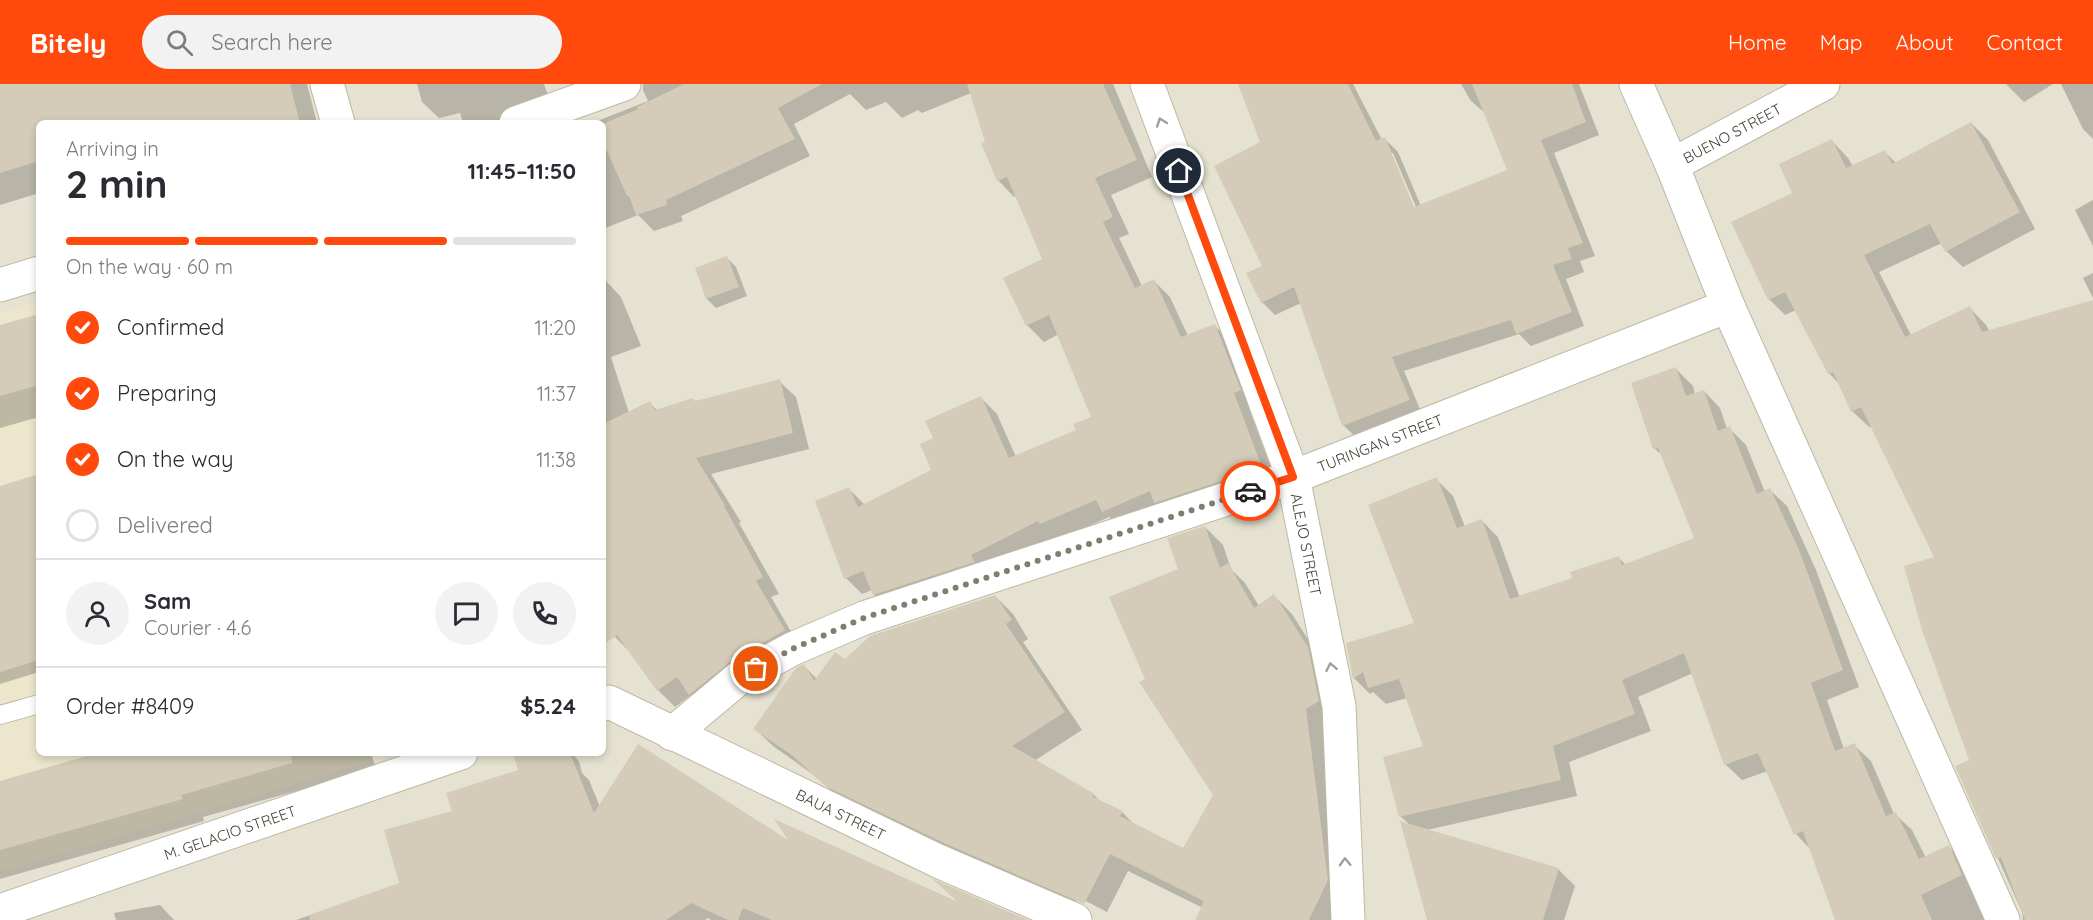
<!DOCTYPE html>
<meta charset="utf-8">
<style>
:root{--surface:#fff;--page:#f2f2f3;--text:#2b2b33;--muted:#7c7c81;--line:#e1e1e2;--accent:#ff490d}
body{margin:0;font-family:Quicksand,sans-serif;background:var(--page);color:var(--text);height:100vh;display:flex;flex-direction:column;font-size:22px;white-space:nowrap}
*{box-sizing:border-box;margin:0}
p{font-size:20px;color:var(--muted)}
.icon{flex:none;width:33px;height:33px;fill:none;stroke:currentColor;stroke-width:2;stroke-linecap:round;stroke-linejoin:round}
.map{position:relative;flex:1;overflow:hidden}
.panel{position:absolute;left:36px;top:36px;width:570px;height:636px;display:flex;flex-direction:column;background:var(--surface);border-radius:9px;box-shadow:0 3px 9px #0003}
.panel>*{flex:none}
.pin{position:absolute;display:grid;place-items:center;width:51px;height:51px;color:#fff;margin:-26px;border:3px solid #fff;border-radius:50%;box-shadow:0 2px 6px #0007}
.courier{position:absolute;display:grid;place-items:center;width:60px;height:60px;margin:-30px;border:4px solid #ff490d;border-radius:50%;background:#fff;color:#222;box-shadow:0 2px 8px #0007}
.head em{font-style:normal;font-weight:800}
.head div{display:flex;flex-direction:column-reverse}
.head{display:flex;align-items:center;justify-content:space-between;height:102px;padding:0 30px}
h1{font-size:39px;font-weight:800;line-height:45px}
.bar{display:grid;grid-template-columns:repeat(4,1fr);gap:9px 6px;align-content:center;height:72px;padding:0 30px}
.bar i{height:8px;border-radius:4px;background:var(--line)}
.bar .on{background:var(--accent)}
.bar p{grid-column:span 4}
.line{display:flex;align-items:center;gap:15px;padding:0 30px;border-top:2px solid var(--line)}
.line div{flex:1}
.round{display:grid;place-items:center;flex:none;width:63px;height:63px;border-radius:32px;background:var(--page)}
ol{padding:0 30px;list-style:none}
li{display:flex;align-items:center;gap:18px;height:66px}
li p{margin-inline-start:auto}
li .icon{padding:6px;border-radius:50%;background:var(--accent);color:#fff;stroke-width:4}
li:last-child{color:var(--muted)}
li i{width:33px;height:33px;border:3px solid var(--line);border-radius:50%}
header{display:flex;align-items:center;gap:36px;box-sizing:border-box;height:84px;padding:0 30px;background:var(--accent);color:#fff}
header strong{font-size:28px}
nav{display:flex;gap:33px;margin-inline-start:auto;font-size:21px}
.search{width:420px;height:54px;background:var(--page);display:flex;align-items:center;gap:15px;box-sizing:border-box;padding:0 21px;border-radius:33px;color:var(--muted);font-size:22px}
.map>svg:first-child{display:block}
.residential{fill:#e6e2d1;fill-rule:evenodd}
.education{fill:#ece6cc}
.shadow{fill:#0003;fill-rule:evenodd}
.building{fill:#d4ccb8}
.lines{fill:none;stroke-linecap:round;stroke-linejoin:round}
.service-casing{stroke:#beb8a5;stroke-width:20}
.minor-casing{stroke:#beb8a5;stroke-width:35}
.tertiary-casing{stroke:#beb8a5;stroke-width:35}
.service{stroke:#fff;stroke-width:18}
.minor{stroke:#fff;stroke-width:33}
.tertiary{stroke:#fff;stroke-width:33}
.oneway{stroke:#a29f99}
.done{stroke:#817d71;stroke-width:6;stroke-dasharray:0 10.8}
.route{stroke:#ff490d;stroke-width:8}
.labels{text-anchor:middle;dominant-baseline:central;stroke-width:5;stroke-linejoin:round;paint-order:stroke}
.street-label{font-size:15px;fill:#443f33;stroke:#fff}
</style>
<header>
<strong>Bitely</strong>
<div class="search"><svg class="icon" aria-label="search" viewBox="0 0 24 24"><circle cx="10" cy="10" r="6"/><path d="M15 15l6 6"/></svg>Search here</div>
<nav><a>Home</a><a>Map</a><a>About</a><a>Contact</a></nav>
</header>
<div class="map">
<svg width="2093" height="836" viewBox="0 0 2093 836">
<rect width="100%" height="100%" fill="#f2efe3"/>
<path class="residential" d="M0,0H2093V836H0ZM39,39H603V669H39Z"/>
<path class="education" d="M39,217V669H399L0,788V229Z"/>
<g class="shadow">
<path d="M0,0H307L317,39H39V109L0,121Z"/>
<path d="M417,0H544L554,27L524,39H463L460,29L439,34L422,18Z"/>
<path d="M643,0H1113L1152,93L1111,111L1129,150L1119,154L1142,202L1154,197L1170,213L1188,252L1215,242L1231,258L1256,323L1249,325L1275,395L1120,444L1109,433L1057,456L1055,453L986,488L890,527L874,511L872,506L862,510L846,494L849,405L865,421L933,386L935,355L981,314L997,330L1016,373L1078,347L1093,333L1059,250L1044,258L1027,241L1044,176L1016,112L1014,113L998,96L971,9L922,29L918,26L902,34L886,18L866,26L850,10L794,40L810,72L681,132L683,137L654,147L638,131L603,145V39H592L648,17L643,6Z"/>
<path d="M1240,0H1353L1382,56L1385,55L1398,68L1421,122L1508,87L1485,29L1471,17L1461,0H1579L1599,51L1554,69L1595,172L1580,177L1584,188L1566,195L1584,242L1531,262L1519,250L1404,287L1422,330L1357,354L1343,341L1301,219L1275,231L1262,218L1264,182L1261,59ZM1390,69H1393L1419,130L1416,131Z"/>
<path d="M2006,0H2053L2024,18Z"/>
<path d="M2061,0H2093V55L2083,45Z"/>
<path d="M1971,39L1988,56L2035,145L1963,183L1946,167L1942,159L1879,188L1911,251L1970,224L1986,241L1990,248L2093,218V836H2023L2022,828L1957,683L1971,677L1937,474L1872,342L1869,343L1852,327L1840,301L1829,289L1796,226L1785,231L1769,215L1794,110L1832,57L1848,74L1853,83L1885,68L1896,79Z"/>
<path d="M2093,116V162L2075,126Z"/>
<path d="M727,174L736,183L747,212L716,224L707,215Z"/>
<path d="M2093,189V214L2083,194Z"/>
<path d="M605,196L621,213L641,262L611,273L629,329L650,319L658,327L779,297L796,313L809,365L711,390L741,438L739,439L779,510L771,513L800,563L706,626L691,611L675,623L658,606L631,569L615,553L603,536V197Z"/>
<path d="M39,237V333L0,344V242Z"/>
<path d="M1676,285L1693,302L1695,310L1704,307L1720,324L1727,345L1729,344L1746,361L1765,408L1770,406L1787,422L1816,486L1859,603L1827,616L1844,665L1854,661L1871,677L1894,730H1895L1912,746L1926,774L1949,763L1965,780L1991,836H1837L1811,766L1796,750L1768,687L1742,696L1725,680L1693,589L1638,613L1651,647L1569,678L1577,712L1427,746L1558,785L1575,802L1564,836H1429L1410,741L1400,732L1425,663L1407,614L1386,620L1373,608L1370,610L1354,594L1416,540L1436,395L1453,412L1465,443L1482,437L1498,453L1520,514L1574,495L1618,473L1626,481L1696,455L1664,373L1654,364Z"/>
<path d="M39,392V588L0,600V404Z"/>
<path d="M1205,443L1223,461L1231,485L1245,499L1259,522L1274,512L1292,530L1325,582L1336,635L1323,643L1345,815L1335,836H1196L1203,824L1128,787L1107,828L1078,813L1073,821L847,720L811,689L773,662L755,645L804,582L817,595L846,577L995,512L1013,530L1028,555L1023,558L1082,646L1034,677L1094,711L1101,718L1122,728L1135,741L1183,766L1215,711L1147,595L1180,485Z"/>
<path d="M102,669H371L376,685L203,733L204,737L0,795V698Z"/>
<path d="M534,669H571L579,677L582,689L589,696L600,723L793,761L960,820L938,799L1017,836H711L708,834L705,836H296L401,800L453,728L519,687Z"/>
<path d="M160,821L174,836H116L114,829Z"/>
</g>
<g class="building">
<path d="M0,0H290L300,39H39V77L0,89Z"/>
<path d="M684,0H822L778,24L795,55L666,116L667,121L636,131L629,112H627L603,58V40L638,25L637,23Z"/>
<path d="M967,0H1103L1137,76L1095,94L1113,133L1103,138L1135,204L1154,195L1181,253L1215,240L1241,306L1234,309L1260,378L1257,379L1258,385L1154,419L1150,407L1102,428L1096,416L1040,440L1038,437L971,471L975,478L873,511L863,487L844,495L815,417L849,403L858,423L931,386L920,360L933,354L925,337L981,312L1009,374L1076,346L1073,340L1091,333L1049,231L1026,242L1003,194L1042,175L1007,93L997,97L981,59L985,58Z"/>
<path d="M1238,0H1348L1376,57L1385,53L1414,123L1507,86L1472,0H1572L1586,38L1541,56L1583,159L1568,164L1572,175L1553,181L1572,228L1516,250L1511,236L1392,273L1410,316L1342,342L1294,203L1261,219L1246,189L1262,182L1214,82L1260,58Z"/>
<path d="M1971,38L2020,128L1945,168L1930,140L1864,171L1905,253L1970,222L1982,248L2093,216V836H2025L2001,773L1996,775L1955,682L1969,676L1922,546L1904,482L1934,473L1861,323L1851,328L1833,288L1828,290L1785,208L1768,216L1731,138L1792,109L1779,80L1832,55L1846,84L1885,66L1892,80Z"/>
<path d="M727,172L739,203L706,215L695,184Z"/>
<path d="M39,230V301L0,312V241Z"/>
<path d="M1676,283L1686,312L1704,306L1718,347L1730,342L1757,410L1770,404L1800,468L1843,586L1811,599L1835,667L1855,659L1886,732L1896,728L1919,775L1949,761L1962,791L1921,811L1932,836H1835L1803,747L1794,751L1758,669L1724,681L1684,569L1622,596L1635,630L1553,662L1561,696L1399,733L1383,673L1423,662L1399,595L1368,604L1363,588L1353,595L1346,559L1414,539L1368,421L1437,393L1457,444L1482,435L1510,515L1572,494L1570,488L1619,472L1622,481L1694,454L1658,364L1653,365L1631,299Z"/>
<path d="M780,295L793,349L696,374L725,421L724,422L763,493L756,497L785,546L730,578L689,611L677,593L657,607L617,551L603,561V340L650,317L655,326L693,314L695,317Z"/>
<path d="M39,390V576L0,588V402Z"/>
<path d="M1205,442L1220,484L1228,479L1254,524L1274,510L1308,563L1319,617L1306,625L1328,796L1309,836H1195L1204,817L1110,770L1084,820L946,760L827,703L792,671L753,645L796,584L804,580L814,597L835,568L845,575L870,552L995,511L1012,536L1006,540L1065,628L1012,662L1095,710L1093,713L1123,727L1120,732L1183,764L1213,711L1139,598L1145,595L1109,513L1178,485L1167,454Z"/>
<path d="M638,660L788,756L774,735L958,818L931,794L1028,836H772L743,824L738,836H728L691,819L666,836H310L309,831L399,799L384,746L452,727L446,709L518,686L513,669H570L594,729Z"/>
<path d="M97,669H291L292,679L181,711L183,715L0,766V697Z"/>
<path d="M1400,737L1559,784L1543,836H1427Z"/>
</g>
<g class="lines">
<g class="service-casing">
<path id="service" d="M0,631L39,620"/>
</g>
<g class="minor-casing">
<g id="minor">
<path d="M327,0L338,39"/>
<path id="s1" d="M1147,0L1293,393L1339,622L1348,836"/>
<path d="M1636,0L1672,81L1728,222L2003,836"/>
<path d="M516,39L624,0"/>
<path id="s2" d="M1672,81L1823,0"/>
<path d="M0,201L39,189"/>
<path id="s3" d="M672,650L739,594L792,565L864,534L1293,393L1728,222"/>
</g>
</g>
<g class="tertiary-casing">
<g id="tertiary">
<path id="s4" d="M603,620L609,618L938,777L1075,836"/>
<path id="s5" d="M0,827L461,669"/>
</g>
</g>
<use href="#service" class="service"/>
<use href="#minor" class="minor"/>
<use href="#tertiary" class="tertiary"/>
</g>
<defs><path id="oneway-chevron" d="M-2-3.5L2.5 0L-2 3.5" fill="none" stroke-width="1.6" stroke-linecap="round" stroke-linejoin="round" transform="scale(1.5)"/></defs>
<g class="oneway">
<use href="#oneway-chevron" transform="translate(1161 38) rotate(-110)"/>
<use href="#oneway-chevron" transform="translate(1331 583) rotate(-101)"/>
<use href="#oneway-chevron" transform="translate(1345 778) rotate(-92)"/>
</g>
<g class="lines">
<path class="done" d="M756,585L792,565L864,534L1250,407"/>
<path class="route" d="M1179,87L1293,393L1250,407"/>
</g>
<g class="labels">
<g class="street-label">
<text stroke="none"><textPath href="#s2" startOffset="68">BUENO STREET</textPath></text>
<text stroke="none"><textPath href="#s3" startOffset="771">TURINGAN STREET</textPath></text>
<text stroke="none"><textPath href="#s1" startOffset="488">ALEJO STREET</textPath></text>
<text stroke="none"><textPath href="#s4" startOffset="264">BAUA STREET</textPath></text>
<text stroke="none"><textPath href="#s5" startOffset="243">M. GELACIO STREET</textPath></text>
</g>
</g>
</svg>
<div class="pin" style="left:756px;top:585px;background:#ea580c"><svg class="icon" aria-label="bag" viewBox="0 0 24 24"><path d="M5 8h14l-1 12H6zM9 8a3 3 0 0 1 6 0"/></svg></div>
<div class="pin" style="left:1179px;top:87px;background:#1f2937"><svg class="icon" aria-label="home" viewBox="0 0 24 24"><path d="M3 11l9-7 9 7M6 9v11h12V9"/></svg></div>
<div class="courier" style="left:1250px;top:407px"><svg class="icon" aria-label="car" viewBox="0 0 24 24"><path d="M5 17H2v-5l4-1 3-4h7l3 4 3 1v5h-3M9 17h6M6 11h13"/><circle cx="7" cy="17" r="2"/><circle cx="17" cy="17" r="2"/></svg></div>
<section class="panel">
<div class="head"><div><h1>2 min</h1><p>Arriving in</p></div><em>11:45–11:50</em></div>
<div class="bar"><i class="on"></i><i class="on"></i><i class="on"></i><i></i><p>On the way · 60 m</p></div>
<ol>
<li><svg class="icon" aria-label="check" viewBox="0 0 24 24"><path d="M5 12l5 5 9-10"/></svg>Confirmed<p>11:20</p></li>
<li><svg class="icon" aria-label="check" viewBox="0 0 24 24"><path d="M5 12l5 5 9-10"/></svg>Preparing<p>11:37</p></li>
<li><svg class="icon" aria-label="check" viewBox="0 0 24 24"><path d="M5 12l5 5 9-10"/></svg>On the way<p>11:38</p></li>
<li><i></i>Delivered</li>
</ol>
<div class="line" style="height:108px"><a class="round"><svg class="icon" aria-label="person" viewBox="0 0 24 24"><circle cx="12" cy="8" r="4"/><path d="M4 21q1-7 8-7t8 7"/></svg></a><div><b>Sam</b><p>Courier · 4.6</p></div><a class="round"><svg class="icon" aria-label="chat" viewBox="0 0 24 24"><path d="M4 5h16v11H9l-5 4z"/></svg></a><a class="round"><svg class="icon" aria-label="phone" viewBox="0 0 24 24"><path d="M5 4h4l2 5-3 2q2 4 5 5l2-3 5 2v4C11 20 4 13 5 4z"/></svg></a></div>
<div class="line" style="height:78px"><div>Order #8409</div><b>$5.24</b></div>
</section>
</div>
